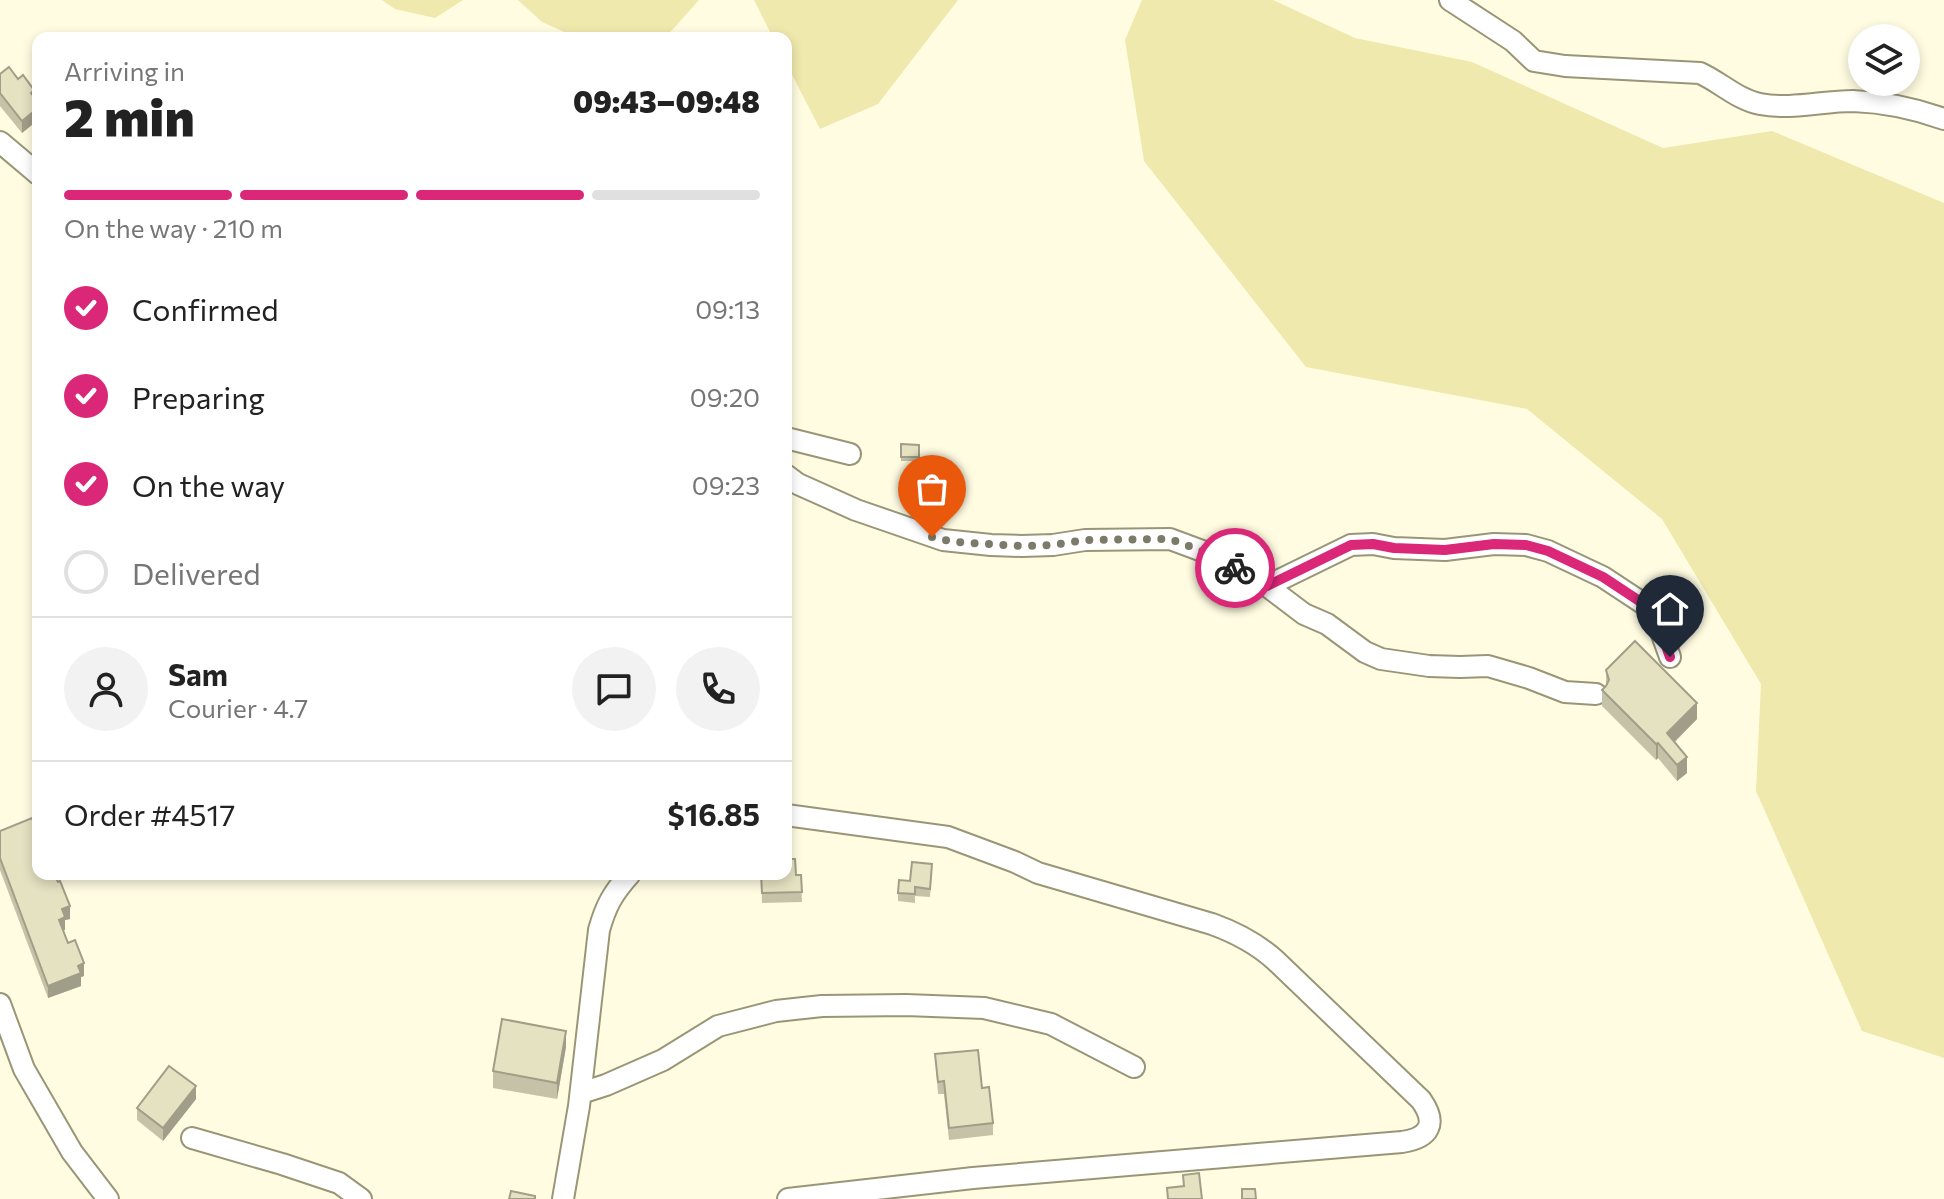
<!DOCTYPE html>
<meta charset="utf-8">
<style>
:root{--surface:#fff;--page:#f2f2f2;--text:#222;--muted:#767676;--line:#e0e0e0;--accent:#db2777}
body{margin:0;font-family:Commissioner,sans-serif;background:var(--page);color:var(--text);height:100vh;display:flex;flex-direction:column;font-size:30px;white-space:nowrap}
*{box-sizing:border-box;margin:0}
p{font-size:26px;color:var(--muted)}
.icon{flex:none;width:44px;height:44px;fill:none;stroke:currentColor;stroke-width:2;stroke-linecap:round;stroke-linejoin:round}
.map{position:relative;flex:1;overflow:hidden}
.side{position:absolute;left:32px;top:32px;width:760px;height:848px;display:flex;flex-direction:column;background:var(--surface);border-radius:16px;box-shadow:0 4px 12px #0003}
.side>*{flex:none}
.fabs{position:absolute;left:1848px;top:24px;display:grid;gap:16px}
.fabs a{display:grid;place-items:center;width:72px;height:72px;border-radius:50%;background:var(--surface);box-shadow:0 4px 12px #0003;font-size:40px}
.pin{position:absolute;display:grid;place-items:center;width:68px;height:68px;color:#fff;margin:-82px -34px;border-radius:50% 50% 50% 0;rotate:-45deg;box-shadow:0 0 8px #0007}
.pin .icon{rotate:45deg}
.courier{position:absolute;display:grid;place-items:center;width:80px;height:80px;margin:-40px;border:6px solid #db2777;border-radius:50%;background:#fff;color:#222;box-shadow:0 2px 10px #0007}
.summary em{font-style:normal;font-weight:800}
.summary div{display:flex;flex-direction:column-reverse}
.summary{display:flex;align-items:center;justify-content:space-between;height:136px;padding:0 32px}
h1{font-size:52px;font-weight:800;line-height:60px}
.bar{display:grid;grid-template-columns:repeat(4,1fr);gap:12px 8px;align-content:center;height:96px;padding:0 32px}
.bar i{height:10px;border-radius:6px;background:var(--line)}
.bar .active{background:var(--accent)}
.bar p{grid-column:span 4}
.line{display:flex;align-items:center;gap:20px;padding:0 32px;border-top:2px solid var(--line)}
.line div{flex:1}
.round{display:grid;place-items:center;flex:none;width:84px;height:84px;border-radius:42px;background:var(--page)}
ol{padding:0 32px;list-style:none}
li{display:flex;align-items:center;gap:24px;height:88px}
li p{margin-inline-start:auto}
li .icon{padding:8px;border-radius:50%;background:var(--accent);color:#fff;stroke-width:4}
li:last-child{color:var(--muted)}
li i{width:44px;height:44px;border:4px solid var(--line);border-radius:50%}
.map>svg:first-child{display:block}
.green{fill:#efe9ad}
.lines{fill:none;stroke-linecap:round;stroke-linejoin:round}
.minor-casing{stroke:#999677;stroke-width:24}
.minor{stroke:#fff;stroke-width:20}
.wall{fill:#c5c2a7}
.shaded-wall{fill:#a09e88}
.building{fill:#e5e2c2;stroke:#a09e88;stroke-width:2}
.done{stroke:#7c7b69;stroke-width:8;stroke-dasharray:0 14.4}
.route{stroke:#db2777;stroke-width:10}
</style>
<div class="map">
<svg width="1944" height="1199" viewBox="0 0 1944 1199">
<rect width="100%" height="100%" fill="#fffce2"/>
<g class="green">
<path d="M382,0H463L435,18L395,9Z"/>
<path d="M518,0H699L665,38H578L542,22Z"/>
<path d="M754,0H958L878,104L820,129L786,63V38H773Z"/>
<path d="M1142,0H1273L1355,38L1472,62L1663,148L1772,131L1944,203V1058L1862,1031L1756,791L1761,684L1662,519L1527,409L1306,367L1144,161L1125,40Z"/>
</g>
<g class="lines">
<g class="minor-casing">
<g id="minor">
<path d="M1450,0L1513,41L1534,61L1565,66L1700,73C1720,82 1738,100 1760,104C1791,110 1822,101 1853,101C1883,102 1916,109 1944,119"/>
<path d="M0,142L38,174"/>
<path d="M786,438L850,454"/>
<path d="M786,475L798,484L856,510L943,540L991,545L1022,546L1053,545L1085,540L1170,539L1205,552L1267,586L1351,545L1373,544L1394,548L1445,550L1494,544L1526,545L1548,551L1603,577L1650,608L1660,629L1670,657"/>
<path d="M1267,586L1304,614L1327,624L1365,652L1381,659L1429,666L1460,667L1488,666L1529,678L1565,692L1596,694"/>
<path d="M786,815L948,837L1015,862L1038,873L1212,924C1237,933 1256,943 1275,960L1421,1100C1438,1124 1429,1138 1402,1142L973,1178L788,1199"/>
<path d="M0,1004L24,1069L72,1152L108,1199"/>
<path d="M581,1093L606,1085L663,1060L718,1026L776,1011L822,1006L906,1005L984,1008L1051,1024L1134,1067"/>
<path d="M192,1138L282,1164L339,1183L361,1199"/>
<path d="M563,1199L579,1106L599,930C606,905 613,893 630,874"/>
</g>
</g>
<use href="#minor" class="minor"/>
</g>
<g class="wall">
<path d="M0,74L18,79L38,102V120L22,133L0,106Z"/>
<path d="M901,444L919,445V461H901Z"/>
<path d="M1606,670L1697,719L1675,742L1687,773L1677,781L1658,758L1656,760L1602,706V690L1606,686Z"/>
<path d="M0,831L70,919L65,920V930H63L84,976L81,977V986L48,998L0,870Z"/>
<path d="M932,872L930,897L915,896V903L898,901V893L910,881Z"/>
<path d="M761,874L801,875L802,902L762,903Z"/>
<path d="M566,1047L557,1099L493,1088V1071Z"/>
<path d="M935,1054L982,1088L993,1123V1135L949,1140L944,1094H938Z"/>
<path d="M196,1099L163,1141L137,1120V1108Z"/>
</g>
<g class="shaded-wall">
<path d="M38,108V120L22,133V121Z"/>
<path d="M1697,703V719L1667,749V733Z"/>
<path d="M1658,743V758L1656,760V744Z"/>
<path d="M1687,757V773L1677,781V765Z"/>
<path d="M70,906V919L65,920V930L59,932V920L62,909Z"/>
<path d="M84,963V976L81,977V986L48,998V986L78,966Z"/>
<path d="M566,1031V1047L557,1099V1083Z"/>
<path d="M196,1086V1099L163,1141V1128Z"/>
</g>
<g class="building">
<path d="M9,67L18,79L23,75L34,90L31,93L38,102V108L22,121L0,93V74Z"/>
<path d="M901,444L919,445V457H901Z"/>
<path d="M1635,641L1697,703L1667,733L1687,757L1677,765L1658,743L1656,744L1602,690L1606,686L1609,680L1606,670Z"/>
<path d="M32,818L38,834V874H54L58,882L60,881L70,906L62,909L65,917L59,920L68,943L75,940L84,963L78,966L81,973L48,986L0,858V831Z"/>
<path d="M786,859H795L796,875H801L802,892L762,893L761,874H786Z"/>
<path d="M912,862L932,864L930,889L915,887V894L898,893L899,880L910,881Z"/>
<path d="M502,1019L566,1031L557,1083L493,1071Z"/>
<path d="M978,1050L982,1088L989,1087L993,1123L949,1128L944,1081L938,1082L935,1054Z"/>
<path d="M169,1066L196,1086L163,1128L137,1108Z"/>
<path d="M1199,1173L1202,1199H1168L1167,1188L1184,1186L1183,1175Z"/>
<path d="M1242,1189H1255L1256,1199H1242Z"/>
<path d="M511,1191L535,1196V1199H509Z"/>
</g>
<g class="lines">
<path class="done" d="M932,537L954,542L1022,546L1053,545L1085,540L1170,539L1205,552L1235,568"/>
<path class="route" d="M1235,568L1267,586L1351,545L1373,544L1394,548L1445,550L1494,544L1526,545L1548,551L1603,577L1650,608L1660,629L1670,657"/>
</g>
</svg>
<div class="fabs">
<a><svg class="icon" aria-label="layers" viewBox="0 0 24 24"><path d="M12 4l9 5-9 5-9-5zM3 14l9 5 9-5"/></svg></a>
</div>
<div class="pin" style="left:932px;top:537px;background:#ea580c"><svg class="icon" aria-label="bag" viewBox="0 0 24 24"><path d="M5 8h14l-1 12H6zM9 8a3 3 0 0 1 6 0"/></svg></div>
<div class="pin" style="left:1670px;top:657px;background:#1f2937"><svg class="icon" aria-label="home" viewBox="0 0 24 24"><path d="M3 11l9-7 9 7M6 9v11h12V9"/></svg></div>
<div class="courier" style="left:1235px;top:568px"><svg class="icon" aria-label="bike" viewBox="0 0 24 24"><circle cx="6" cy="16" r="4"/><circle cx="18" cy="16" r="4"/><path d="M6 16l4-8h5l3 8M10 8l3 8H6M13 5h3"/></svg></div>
<section class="side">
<div class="summary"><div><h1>2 min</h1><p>Arriving in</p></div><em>09:43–09:48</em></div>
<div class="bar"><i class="active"></i><i class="active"></i><i class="active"></i><i></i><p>On the way · 210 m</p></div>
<ol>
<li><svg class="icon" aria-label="check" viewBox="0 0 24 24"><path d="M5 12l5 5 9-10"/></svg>Confirmed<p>09:13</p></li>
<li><svg class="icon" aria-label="check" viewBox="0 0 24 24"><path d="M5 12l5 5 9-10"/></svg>Preparing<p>09:20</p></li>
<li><svg class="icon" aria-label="check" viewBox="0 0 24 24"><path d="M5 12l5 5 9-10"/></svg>On the way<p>09:23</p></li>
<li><i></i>Delivered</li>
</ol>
<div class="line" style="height:144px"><a class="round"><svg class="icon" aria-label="person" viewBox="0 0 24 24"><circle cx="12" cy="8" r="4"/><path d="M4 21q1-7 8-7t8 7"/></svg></a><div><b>Sam</b><p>Courier · 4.7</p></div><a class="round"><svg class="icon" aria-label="chat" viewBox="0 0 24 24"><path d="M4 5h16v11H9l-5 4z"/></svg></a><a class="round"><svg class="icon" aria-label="phone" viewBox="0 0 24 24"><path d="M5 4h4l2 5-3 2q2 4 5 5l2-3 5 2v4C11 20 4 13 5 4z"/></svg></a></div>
<div class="line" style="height:104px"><div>Order #4517</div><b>$16.85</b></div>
</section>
</div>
